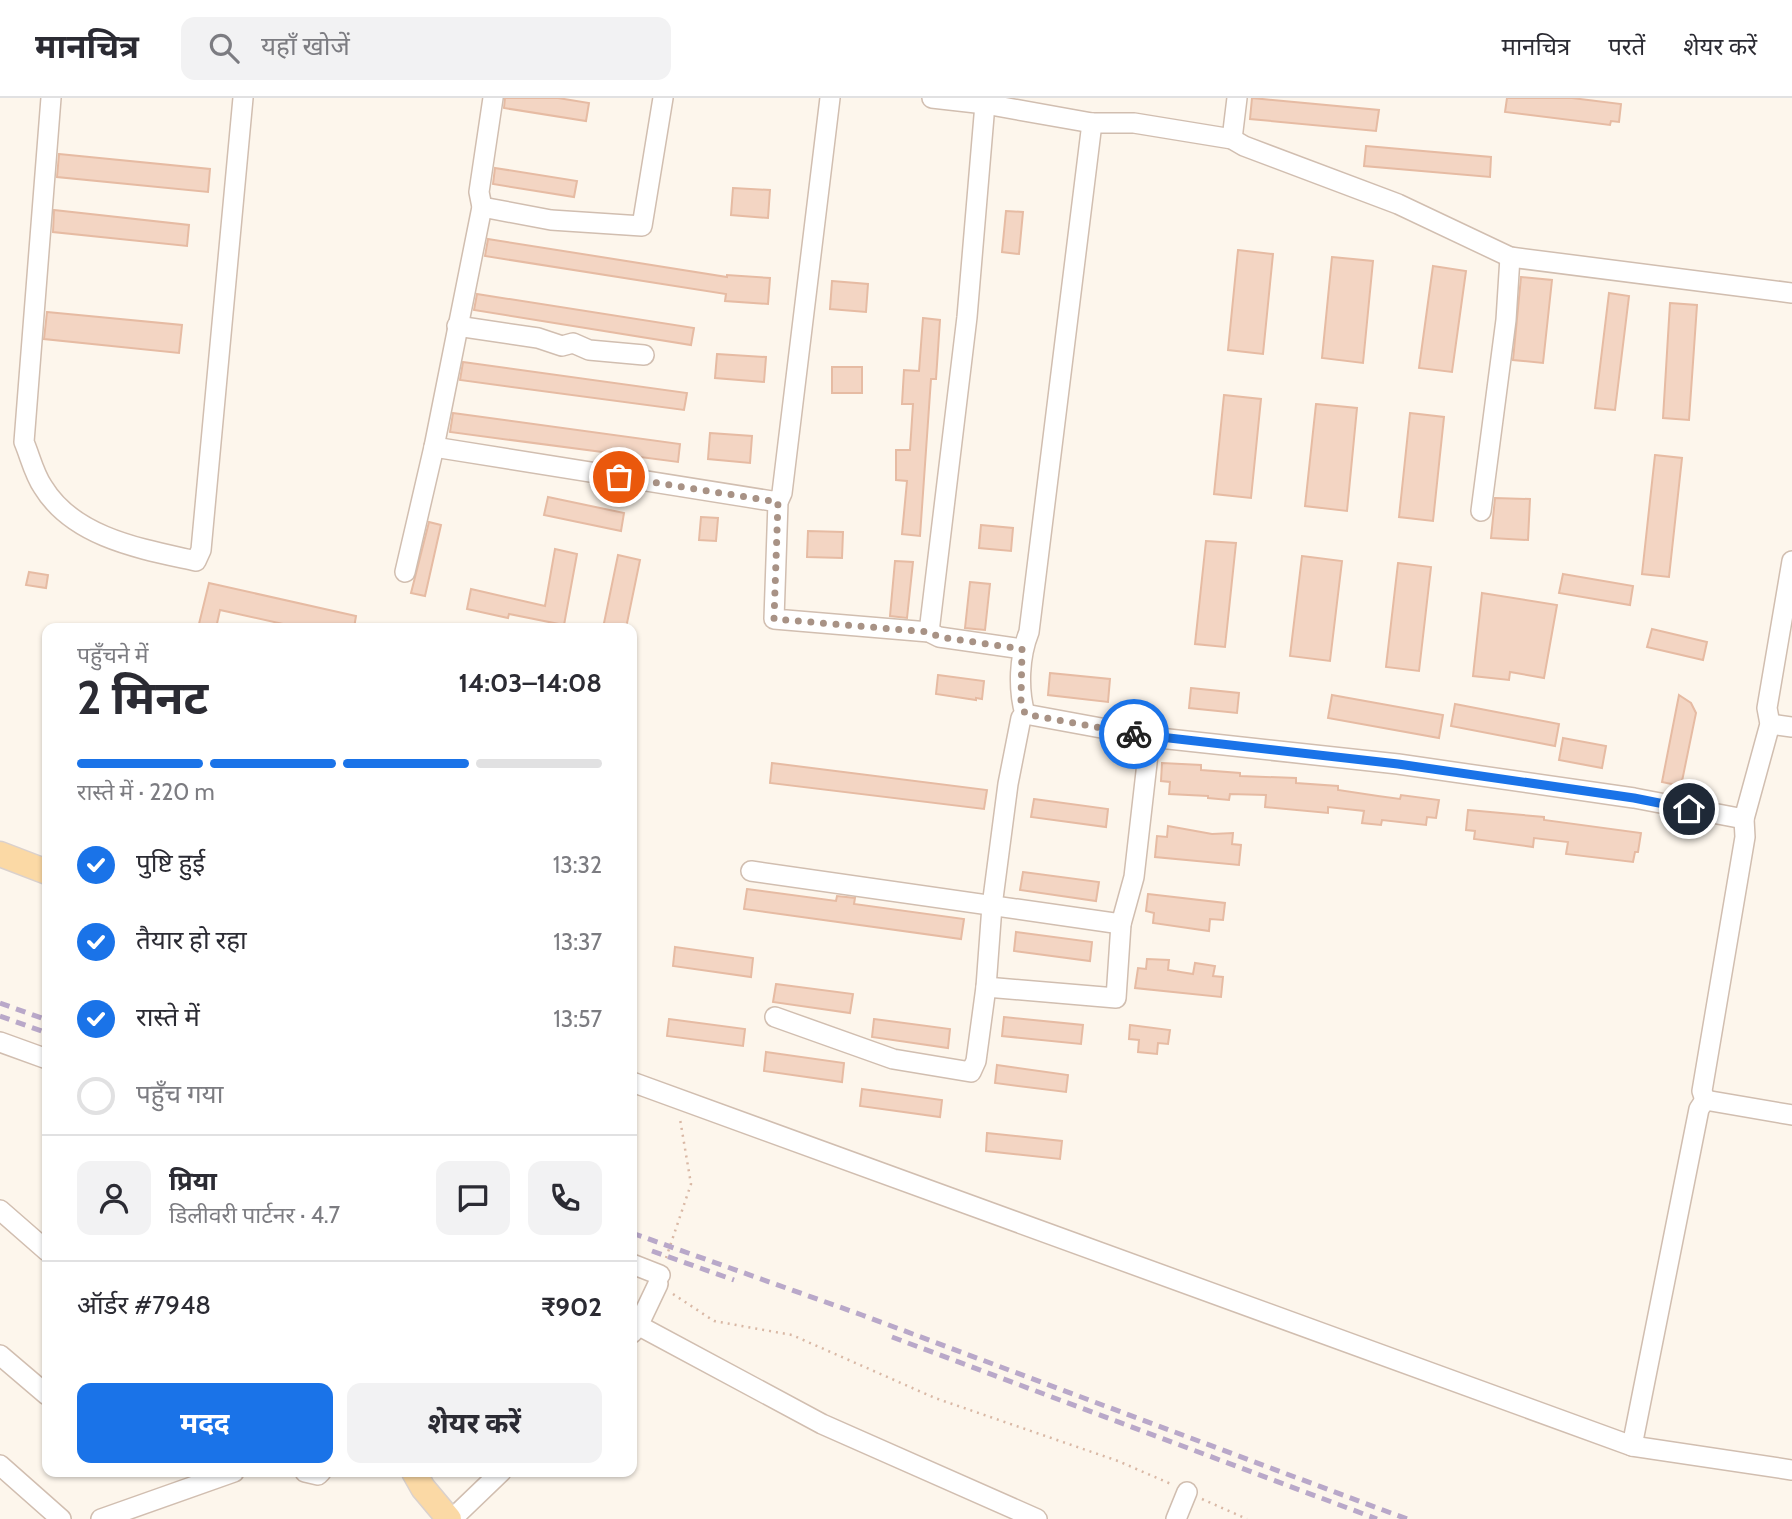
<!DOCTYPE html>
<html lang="hi">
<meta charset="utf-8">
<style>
:root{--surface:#fff;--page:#f2f2f3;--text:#2b2b33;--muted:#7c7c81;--line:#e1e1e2;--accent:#1a73e8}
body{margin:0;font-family:Cabin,"Noto Sans Devanagari",sans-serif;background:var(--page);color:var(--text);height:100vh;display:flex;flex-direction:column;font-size:26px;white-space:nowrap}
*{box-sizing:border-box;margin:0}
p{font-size:23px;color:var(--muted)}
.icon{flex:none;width:38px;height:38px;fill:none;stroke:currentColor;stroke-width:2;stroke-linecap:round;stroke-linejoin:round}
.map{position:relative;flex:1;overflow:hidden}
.drawer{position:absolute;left:42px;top:525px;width:595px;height:854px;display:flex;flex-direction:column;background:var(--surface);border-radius:14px;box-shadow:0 2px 5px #0004}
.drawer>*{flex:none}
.pin{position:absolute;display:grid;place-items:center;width:60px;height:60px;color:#fff;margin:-30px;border:4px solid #fff;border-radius:50%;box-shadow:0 2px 7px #0007}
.courier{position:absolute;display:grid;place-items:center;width:70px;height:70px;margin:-35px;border:5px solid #1a73e8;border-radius:50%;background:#fff;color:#222;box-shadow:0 2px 9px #0007}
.overview em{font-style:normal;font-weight:700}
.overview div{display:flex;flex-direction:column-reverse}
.overview{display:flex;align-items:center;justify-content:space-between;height:119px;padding:0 35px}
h1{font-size:46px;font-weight:700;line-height:52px}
.bar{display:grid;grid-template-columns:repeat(4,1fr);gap:10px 7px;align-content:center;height:84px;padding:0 35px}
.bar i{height:9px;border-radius:5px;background:var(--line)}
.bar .active{background:var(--accent)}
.bar p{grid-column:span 4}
.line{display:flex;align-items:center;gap:18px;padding:0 35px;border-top:2px solid var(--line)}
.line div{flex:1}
.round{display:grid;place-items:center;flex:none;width:74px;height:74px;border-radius:14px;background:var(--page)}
ol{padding:0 35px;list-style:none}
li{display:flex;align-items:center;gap:21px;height:77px}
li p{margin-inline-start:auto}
li .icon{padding:7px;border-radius:50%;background:var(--accent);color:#fff;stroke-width:4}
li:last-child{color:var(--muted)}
li i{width:38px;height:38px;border:4px solid var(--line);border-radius:50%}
.primary-button{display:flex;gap:14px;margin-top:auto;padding:14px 35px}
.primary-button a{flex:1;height:80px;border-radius:14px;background:var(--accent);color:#fff;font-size:28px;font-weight:700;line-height:80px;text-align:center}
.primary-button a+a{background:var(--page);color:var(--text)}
header{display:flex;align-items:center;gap:42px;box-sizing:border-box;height:98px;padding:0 35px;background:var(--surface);border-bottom:2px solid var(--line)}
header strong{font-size:33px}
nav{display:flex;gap:38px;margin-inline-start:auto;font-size:24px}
.search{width:490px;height:63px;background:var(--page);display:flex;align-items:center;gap:18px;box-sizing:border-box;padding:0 24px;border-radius:14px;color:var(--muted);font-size:26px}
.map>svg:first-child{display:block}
.building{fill:#f3d5c3;stroke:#e6bba3;stroke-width:2}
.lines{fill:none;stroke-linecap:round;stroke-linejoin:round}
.minor-casing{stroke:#d1beb0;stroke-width:22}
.major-casing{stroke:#dad1cd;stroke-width:27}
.path{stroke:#d9b8a5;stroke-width:2.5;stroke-dasharray:2 5;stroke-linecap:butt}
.minor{stroke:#fff;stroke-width:19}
.major{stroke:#fbd9a5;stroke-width:24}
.rail{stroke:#b9a8c9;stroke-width:5;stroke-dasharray:10 7;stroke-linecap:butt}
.done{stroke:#a89285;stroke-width:7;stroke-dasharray:0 12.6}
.route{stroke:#1a73e8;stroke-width:9}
</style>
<header>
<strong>मानचित्र</strong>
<div class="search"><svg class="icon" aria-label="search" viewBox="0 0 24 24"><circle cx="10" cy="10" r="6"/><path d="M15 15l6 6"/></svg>यहाँ खोजें</div>
<nav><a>मानचित्र</a><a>परतें</a><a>शेयर करें</a></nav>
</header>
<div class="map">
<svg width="1792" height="1421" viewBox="0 0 1792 1421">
<rect width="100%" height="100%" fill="#fdf6ec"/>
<g class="building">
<path d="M505,0H558L589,5L586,23L504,10Z"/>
<path d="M1252,0L1379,12L1376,33L1250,21Z"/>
<path d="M1507,0H1572L1621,6L1619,24L1611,23L1610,27L1505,14Z"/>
<path d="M1366,48L1491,59L1490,79L1364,68Z"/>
<path d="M59,56L210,71L208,94L57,79Z"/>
<path d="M495,70L577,83L574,99L493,86Z"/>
<path d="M733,90L770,92L768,120L731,117Z"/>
<path d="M54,112L189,127L187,148L53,134Z"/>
<path d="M1006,113L1023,114L1019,156L1002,154Z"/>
<path d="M488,141L727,179V177L770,180L768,206L725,203L726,196L485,158Z"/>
<path d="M1238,152L1273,156L1263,256L1228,252Z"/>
<path d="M1332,159L1373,163L1363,265L1322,260Z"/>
<path d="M1433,168L1466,173L1452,274L1419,270Z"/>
<path d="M1521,179L1552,182L1543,265L1513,262Z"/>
<path d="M832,183L868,186L866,214L830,211Z"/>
<path d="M1609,195L1629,198L1615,312L1595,310Z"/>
<path d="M477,196L694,230L691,247L474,212Z"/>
<path d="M1670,205L1697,207L1689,322L1663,320Z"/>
<path d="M47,214L182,227L179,255L44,241Z"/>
<path d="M923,220L940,222L936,281H931L920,438L902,436L907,383L896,382V352H910L913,306H902L904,272L919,273Z"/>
<path d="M717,256L766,259L764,284L715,280Z"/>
<path d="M463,264L687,295L684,312L460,282Z"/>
<rect x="832" y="269" width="30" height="26"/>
<path d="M1224,297L1261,301L1251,400L1214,396Z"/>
<path d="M1316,306L1357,310L1347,413L1305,408Z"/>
<path d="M453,315L680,346L678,364L450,334Z"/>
<path d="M1410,315L1444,319L1433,423L1399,419Z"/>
<path d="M710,335L752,338L750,365L708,361Z"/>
<path d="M1655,357L1682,360L1669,479L1642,476Z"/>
<path d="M548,399L624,415L621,433L544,417Z"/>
<path d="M1495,400L1530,401L1528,442L1491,440Z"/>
<path d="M701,419L718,420L716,443L699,442Z"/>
<path d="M429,424L441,427L425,498L411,495Z"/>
<path d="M981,427L1013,430L1011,453L979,450Z"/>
<path d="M808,433L843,434L842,460L807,459Z"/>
<path d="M1206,443L1236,445L1225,549L1195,546Z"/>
<path d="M555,451L577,456L564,527L509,516L508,520L467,511L471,491L545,508Z"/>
<path d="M618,457L640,462L626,530H603Z"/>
<path d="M1302,458L1342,463L1330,563L1290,558Z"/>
<path d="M895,463L913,464L907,520L890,518Z"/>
<path d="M1398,465L1431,469L1419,573L1386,569Z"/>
<path d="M29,474L48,477L46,490L26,487Z"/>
<path d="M1563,476L1633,488L1630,507L1559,495Z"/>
<path d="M970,484L990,486L985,532L965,530Z"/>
<path d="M209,485L356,518L354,530H301L220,512L216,530H198Z"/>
<path d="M1482,495L1557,507L1544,580L1510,574L1509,582L1473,578Z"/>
<path d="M1652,531L1707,544L1703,562L1647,549Z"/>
<path d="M1050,575L1110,581L1108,604L1048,597Z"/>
<path d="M938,577L984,583L982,601L976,600V602L936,596Z"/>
<path d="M1191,590L1239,595L1237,615L1189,610Z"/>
<path d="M1332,597L1443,617L1439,640L1328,620Z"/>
<path d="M1679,597L1691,605L1696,615L1681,688L1662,684Z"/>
<path d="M1455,606L1559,626L1555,648L1451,628Z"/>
<path d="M1563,640L1606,648L1602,670L1559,662Z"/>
<path d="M772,665L987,692L984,711L770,685Z"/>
<path d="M1162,665L1201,667V672L1240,675V678L1296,680V685L1338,688V692L1378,698L1400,701L1401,697L1439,702L1436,720L1427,719L1426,727L1382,722L1381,727L1362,725L1364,713L1328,709V715L1265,709L1266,697L1230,696L1229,702L1208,700V698L1169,696L1170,684L1161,683Z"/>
<path d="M1034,701L1108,711L1106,729L1031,719Z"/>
<path d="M1468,712L1544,719V722L1641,735L1638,754H1635L1633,764L1566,756L1568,744L1534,740L1533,749L1474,741L1475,733L1466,732Z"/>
<path d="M1168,728L1212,736L1233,735L1232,746L1241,747L1239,767L1155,759L1157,738L1167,739Z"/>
<path d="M1023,774L1099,784L1096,803L1020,792Z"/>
<path d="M747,791L836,803L837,798L855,800L854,806L964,821L961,841L744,811Z"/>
<path d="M1148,796L1225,805L1223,822L1210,821L1209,833L1153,825L1154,815L1146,813Z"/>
<path d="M1016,834L1092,844L1090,863L1014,853Z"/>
<path d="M675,849L753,860L751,879L673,868Z"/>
<path d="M1147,861L1169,862L1168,872L1193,876L1195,865L1215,868L1213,878L1223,879L1221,899L1135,890L1138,870L1146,871Z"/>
<path d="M776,886L853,896L850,915L773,904Z"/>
<path d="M1004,919L1083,927L1081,946L1002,938Z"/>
<path d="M669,921L745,931L743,948L667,938Z"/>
<path d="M874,921L950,931L948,950L872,939Z"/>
<path d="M1130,927L1170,932L1168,946L1158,945L1157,956L1138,954L1139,942L1129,941Z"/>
<path d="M766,954L844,965L842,984L764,973Z"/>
<path d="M997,967L1068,977L1066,994L995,985Z"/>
<path d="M862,991L942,1002L940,1019L860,1008Z"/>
<path d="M987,1035L1062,1043L1060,1061L986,1053Z"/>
</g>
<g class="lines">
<g class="minor-casing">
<g id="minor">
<path d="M51,0L24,344C30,358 34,376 43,389C74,440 142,451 196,463L201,452L243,0"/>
<path d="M830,0L782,395L778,404L774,521L929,534L939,539L1022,551"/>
<path d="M932,0L985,6L1092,25H1134L1232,41L1244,48L1398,106L1510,159L1792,195"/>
<path d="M1232,41L1237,0"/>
<path d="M482,109L551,122L642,128L663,0"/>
<path d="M457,228L538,240L562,248L573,245L589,252L644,257"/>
<path d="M434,349L778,404"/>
<path d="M1481,413L1506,222L1510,159"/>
<path d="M405,474L434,349L482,109L479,94L493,0"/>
<path d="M929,534L967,219L985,6"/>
<path d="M1025,616C1018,591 1019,559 1029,534L1092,25"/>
<path d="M1770,626L1792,629"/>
<path d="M751,773L1121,826"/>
<path d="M986,889L1116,900L1121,826L1134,779L1150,639"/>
<path d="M775,919L893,961L971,974L976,963L986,889L992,808L1008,686L1021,620L1025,616L1150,639L1398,666L1634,700L1744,721"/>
<path d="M0,944L47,961"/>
<path d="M632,984L1632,1348L1792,1372"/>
<path d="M1705,1002L1702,993L1745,739L1744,721L1770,626L1767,610L1792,463"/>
<path d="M1705,1002L1792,1017"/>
<path d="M0,1112L47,1153"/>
<path d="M632,1166L660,1177"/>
<path d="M632,1224L822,1326L1037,1421"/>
<path d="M632,1235L638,1228L658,1186"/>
<path d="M0,1257L47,1297"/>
<path d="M1632,1348L1699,1011L1705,1002"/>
<path d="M0,1367L61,1421"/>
<path d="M305,1374L318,1377L321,1374"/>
<path d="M101,1421L234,1374"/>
<path d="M452,1421L501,1374"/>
<path d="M1176,1421L1187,1394"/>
</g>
</g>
<g class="major-casing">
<g id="major">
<path d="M0,756L47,774"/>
<path d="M414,1374L423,1390L449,1421"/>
</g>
</g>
<g class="path">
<path d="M666,1160L691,1086L680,1021"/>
<path d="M673,1196L714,1223L792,1237L935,1300L1118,1363L1171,1386"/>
<path d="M1202,1401L1247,1421"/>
</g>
<use href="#minor" class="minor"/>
<use href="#major" class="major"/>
<g class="rail">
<path d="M0,905L47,922"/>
<path d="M0,918L47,935"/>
<path d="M632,1135L862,1217L1407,1421"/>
<path d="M652,1153L734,1182"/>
<path d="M892,1239L1377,1421"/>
</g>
</g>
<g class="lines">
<path class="done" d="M619,379L778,404L774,521L929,534L939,539L1022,551L1021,602L1025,616L1134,636"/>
<path class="route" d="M1134,636L1398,666L1634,700L1689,711"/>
</g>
</svg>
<div class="pin" style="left:619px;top:379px;background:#ea580c"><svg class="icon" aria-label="bag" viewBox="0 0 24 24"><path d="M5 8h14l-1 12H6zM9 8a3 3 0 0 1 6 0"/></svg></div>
<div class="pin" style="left:1689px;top:711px;background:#1f2937"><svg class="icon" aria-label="home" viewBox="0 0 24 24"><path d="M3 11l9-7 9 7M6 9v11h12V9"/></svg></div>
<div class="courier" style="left:1134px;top:636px"><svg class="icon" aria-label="bike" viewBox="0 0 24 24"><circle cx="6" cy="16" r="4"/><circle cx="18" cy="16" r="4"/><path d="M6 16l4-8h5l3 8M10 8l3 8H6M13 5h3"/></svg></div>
<section class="drawer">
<div class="overview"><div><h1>2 मिनट</h1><p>पहुँचने में</p></div><em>14:03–14:08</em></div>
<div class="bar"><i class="active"></i><i class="active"></i><i class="active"></i><i></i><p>रास्ते में · 220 m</p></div>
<ol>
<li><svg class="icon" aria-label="check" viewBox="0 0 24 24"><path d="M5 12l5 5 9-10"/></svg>पुष्टि हुई<p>13:32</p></li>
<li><svg class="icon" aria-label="check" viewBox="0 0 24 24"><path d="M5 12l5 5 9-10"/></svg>तैयार हो रहा<p>13:37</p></li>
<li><svg class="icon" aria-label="check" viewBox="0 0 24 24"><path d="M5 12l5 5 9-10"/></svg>रास्ते में<p>13:57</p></li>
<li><i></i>पहुँच गया</li>
</ol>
<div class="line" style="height:126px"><a class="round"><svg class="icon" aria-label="person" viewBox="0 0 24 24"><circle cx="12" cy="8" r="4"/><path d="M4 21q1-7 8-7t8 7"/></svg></a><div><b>प्रिया</b><p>डिलीवरी पार्टनर · 4.7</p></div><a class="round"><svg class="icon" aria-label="chat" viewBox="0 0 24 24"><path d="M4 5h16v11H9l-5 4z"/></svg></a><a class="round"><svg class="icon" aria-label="phone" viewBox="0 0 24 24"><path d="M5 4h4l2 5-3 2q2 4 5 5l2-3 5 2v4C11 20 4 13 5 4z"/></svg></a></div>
<div class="line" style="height:91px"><div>ऑर्डर #7948</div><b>₹902</b></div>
<div class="primary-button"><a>मदद</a><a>शेयर करें</a></div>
</section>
</div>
